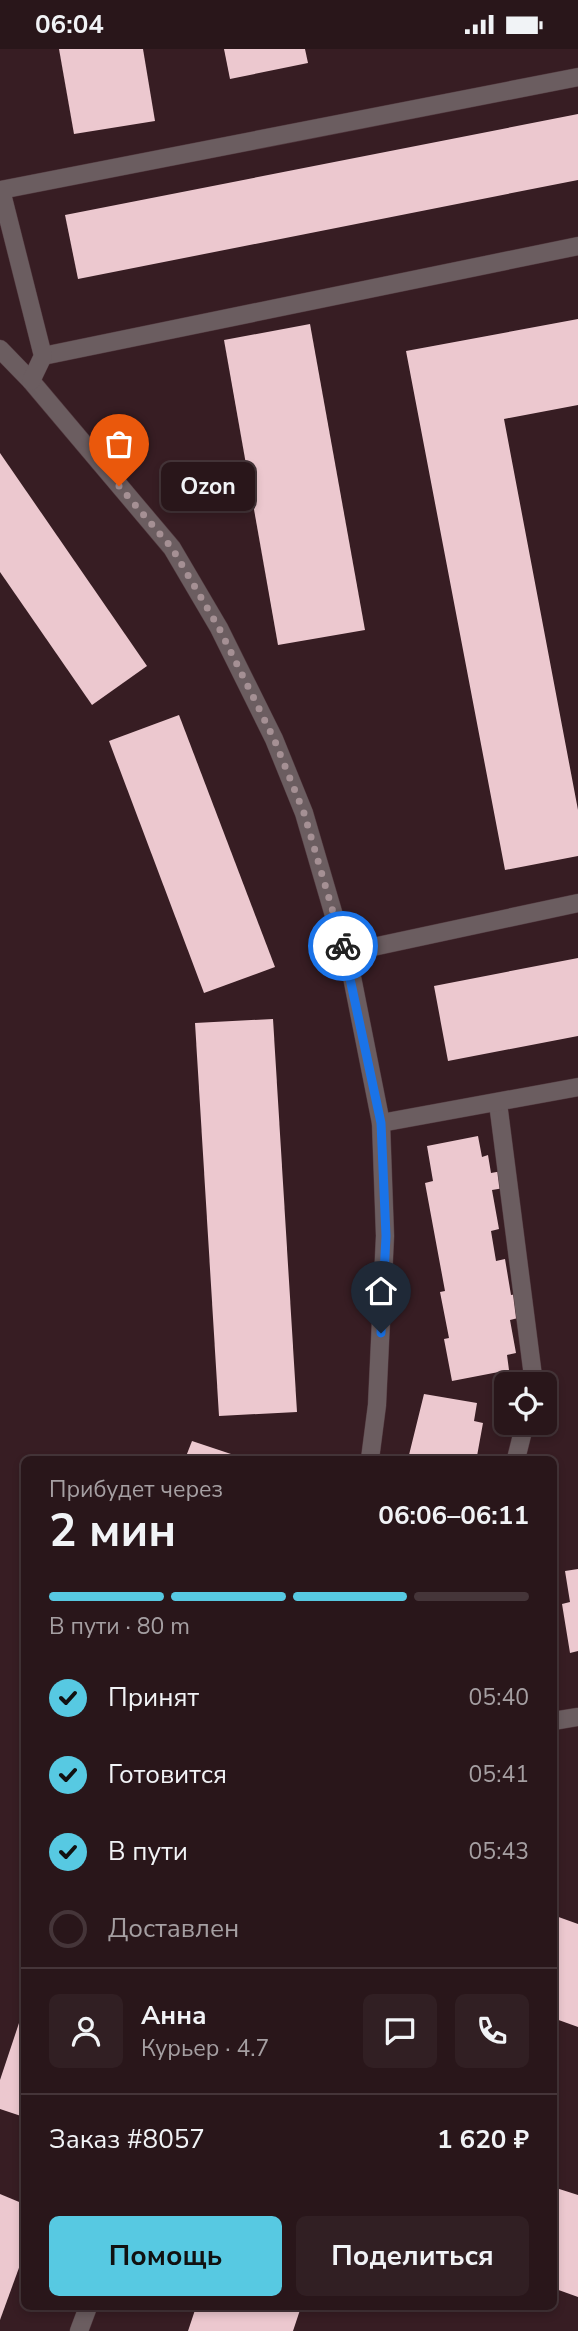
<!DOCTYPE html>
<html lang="ru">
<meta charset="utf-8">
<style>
:root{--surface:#29161a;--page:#311f23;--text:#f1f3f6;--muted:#a59fa2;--line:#453539;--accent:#57c9e2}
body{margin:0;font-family:"Nunito Sans",sans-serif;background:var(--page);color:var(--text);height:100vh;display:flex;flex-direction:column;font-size:26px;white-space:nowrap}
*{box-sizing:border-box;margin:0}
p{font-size:23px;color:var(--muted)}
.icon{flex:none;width:38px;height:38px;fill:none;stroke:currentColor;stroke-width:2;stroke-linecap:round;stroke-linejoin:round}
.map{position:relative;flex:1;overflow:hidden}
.sheet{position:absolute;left:21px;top:1407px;width:536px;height:854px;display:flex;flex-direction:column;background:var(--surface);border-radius:10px;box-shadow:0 4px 10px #0003,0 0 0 2px var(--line)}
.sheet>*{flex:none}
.buttons{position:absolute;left:494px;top:1323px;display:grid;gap:14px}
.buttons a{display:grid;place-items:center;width:63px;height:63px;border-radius:10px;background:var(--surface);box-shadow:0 4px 10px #0003,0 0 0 2px var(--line);font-size:35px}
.pin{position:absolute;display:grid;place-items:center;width:60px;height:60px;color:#fff;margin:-72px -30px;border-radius:50% 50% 50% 0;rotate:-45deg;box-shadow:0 0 7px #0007}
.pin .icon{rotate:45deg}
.courier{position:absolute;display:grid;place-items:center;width:70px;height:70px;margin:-35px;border:5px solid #1a73e8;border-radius:50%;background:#fff;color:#222;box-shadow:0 2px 9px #0007}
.bubble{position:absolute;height:49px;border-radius:10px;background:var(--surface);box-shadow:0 4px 10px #0003,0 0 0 2px var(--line);font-size:23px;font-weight:700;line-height:49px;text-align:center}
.head em{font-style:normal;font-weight:700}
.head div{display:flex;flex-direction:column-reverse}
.head{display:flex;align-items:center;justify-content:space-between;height:119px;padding:0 28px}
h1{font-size:46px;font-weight:700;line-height:52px}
.bar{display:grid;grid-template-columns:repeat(4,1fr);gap:10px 7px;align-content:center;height:84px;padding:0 28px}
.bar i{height:9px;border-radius:5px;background:var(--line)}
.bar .on{background:var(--accent)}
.bar p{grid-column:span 4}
.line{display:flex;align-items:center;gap:18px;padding:0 28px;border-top:2px solid var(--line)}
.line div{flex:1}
.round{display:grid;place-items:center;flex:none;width:74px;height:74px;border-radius:10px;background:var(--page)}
ol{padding:0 28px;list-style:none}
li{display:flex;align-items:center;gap:21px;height:77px}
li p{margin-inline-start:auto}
li .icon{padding:7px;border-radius:50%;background:var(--accent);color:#111;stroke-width:4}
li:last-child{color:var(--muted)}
li i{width:38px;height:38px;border:4px solid var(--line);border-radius:50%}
.button{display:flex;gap:14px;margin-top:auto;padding:14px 28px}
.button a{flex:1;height:80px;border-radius:10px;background:var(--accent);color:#111;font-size:28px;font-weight:700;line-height:80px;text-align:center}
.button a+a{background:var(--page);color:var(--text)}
.status{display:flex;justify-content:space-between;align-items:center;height:49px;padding:0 35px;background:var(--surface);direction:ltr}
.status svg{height:19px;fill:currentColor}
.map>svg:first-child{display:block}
.building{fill:#ecc8cf}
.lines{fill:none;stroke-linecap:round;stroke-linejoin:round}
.minor-casing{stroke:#52393f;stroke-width:19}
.minor{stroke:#6b5d60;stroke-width:18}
.done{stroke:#a59094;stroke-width:7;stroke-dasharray:0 12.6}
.route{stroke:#1a73e8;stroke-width:9}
</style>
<div class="status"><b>06:04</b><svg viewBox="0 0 49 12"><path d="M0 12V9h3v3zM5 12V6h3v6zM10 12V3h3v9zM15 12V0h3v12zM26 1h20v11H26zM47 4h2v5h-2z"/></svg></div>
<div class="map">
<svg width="578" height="2282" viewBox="0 0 578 2282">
<rect width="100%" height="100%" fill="#371d23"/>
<g class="building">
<path d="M59,0H143L155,72L74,85Z"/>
<path d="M224,0H305L308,14L230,30Z"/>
<path d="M578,65V131L78,230L65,166Z"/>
<path d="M578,270V356L504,370L578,761V807L505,821L406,302Z"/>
<path d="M310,275L365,581L278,596L224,291Z"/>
<path d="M0,404L147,617L92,656L0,523Z"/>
<path d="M179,666L275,918L204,944L109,692Z"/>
<path d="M578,909V987L448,1012L434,937Z"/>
<path d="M273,970L297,1363L219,1367L195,974Z"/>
<path d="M478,1087L482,1108L488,1106L491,1124L502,1122L504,1139L492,1141L499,1180L491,1182L496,1212L505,1210L511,1246L517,1245L522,1268L510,1271L516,1304L507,1306L509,1321L452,1332L444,1290L449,1289L440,1243L445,1242L425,1134L433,1132L427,1097Z"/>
<path d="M424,1345L477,1354L474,1372L483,1374L477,1407L485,1410H408Z"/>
<path d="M192,1392L246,1410H185Z"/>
<path d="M578,1520V1602L570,1604L562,1555L570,1553L565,1522Z"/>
<path d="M553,1866L578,1875V1978L553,1969Z"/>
<path d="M24,1959V2068L0,2060V2031Z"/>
<path d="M553,2138L578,2146V2248L553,2239Z"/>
<path d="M0,2145L24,2155V2205L0,2271Z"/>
<path d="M196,2258H301L293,2282H188Z"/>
</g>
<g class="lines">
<g class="minor-casing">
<g id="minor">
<path d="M0,300L31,332L172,499L219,579L274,690L304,764L352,928L381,1074L385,1187L377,1356L370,1410"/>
<path d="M43,307L578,197"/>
<path d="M31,332L43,307L1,141L578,28"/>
<path d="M345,904L578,854"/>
<path d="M498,1054L534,1335"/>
<path d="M381,1074L578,1038"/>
<path d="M516,1410L525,1374"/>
<path d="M553,1672L578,1668"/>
<path d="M79,2282L88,2258"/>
</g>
</g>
<use href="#minor" class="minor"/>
</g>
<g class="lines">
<path class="done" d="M119,437L172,499L219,579L274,690L304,764L343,897"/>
<path class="route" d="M343,897L381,1074L386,1187L381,1284"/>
</g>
</svg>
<div class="buttons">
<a><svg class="icon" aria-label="locate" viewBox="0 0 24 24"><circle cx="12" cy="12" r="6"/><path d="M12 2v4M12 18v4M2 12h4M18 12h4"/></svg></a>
</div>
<div class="pin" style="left:119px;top:437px;background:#ea580c"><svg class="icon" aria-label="bag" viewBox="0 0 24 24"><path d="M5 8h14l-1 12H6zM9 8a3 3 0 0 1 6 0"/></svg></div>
<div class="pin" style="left:381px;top:1284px;background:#1f2937"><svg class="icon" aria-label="home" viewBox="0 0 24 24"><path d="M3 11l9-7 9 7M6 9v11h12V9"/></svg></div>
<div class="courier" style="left:343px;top:897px"><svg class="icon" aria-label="bike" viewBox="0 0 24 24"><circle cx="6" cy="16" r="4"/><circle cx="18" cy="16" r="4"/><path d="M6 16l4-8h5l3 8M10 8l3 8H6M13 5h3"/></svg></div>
<div class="bubble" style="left:161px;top:413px;width:94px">Ozon</div>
<section class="sheet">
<div class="head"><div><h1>2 мин</h1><p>Прибудет через</p></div><em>06:06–06:11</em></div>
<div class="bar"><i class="on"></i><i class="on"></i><i class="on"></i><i></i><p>В пути · 80 m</p></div>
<ol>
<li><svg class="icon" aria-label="check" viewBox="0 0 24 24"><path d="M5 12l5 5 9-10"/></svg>Принят<p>05:40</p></li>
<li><svg class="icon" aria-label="check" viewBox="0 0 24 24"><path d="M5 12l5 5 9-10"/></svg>Готовится<p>05:41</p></li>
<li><svg class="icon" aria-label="check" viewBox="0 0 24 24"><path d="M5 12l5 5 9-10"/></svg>В пути<p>05:43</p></li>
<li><i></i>Доставлен</li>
</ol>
<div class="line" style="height:126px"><a class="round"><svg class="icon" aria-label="person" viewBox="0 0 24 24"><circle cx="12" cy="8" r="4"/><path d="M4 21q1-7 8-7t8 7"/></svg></a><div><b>Анна</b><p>Курьер · 4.7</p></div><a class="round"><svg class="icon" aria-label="chat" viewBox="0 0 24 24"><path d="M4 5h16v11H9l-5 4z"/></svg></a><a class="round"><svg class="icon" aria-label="phone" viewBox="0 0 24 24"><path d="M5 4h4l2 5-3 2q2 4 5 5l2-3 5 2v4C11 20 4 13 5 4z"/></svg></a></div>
<div class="line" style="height:91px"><div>Заказ #8057</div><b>1 620 ₽</b></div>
<div class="button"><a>Помощь</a><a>Поделиться</a></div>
</section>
</div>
